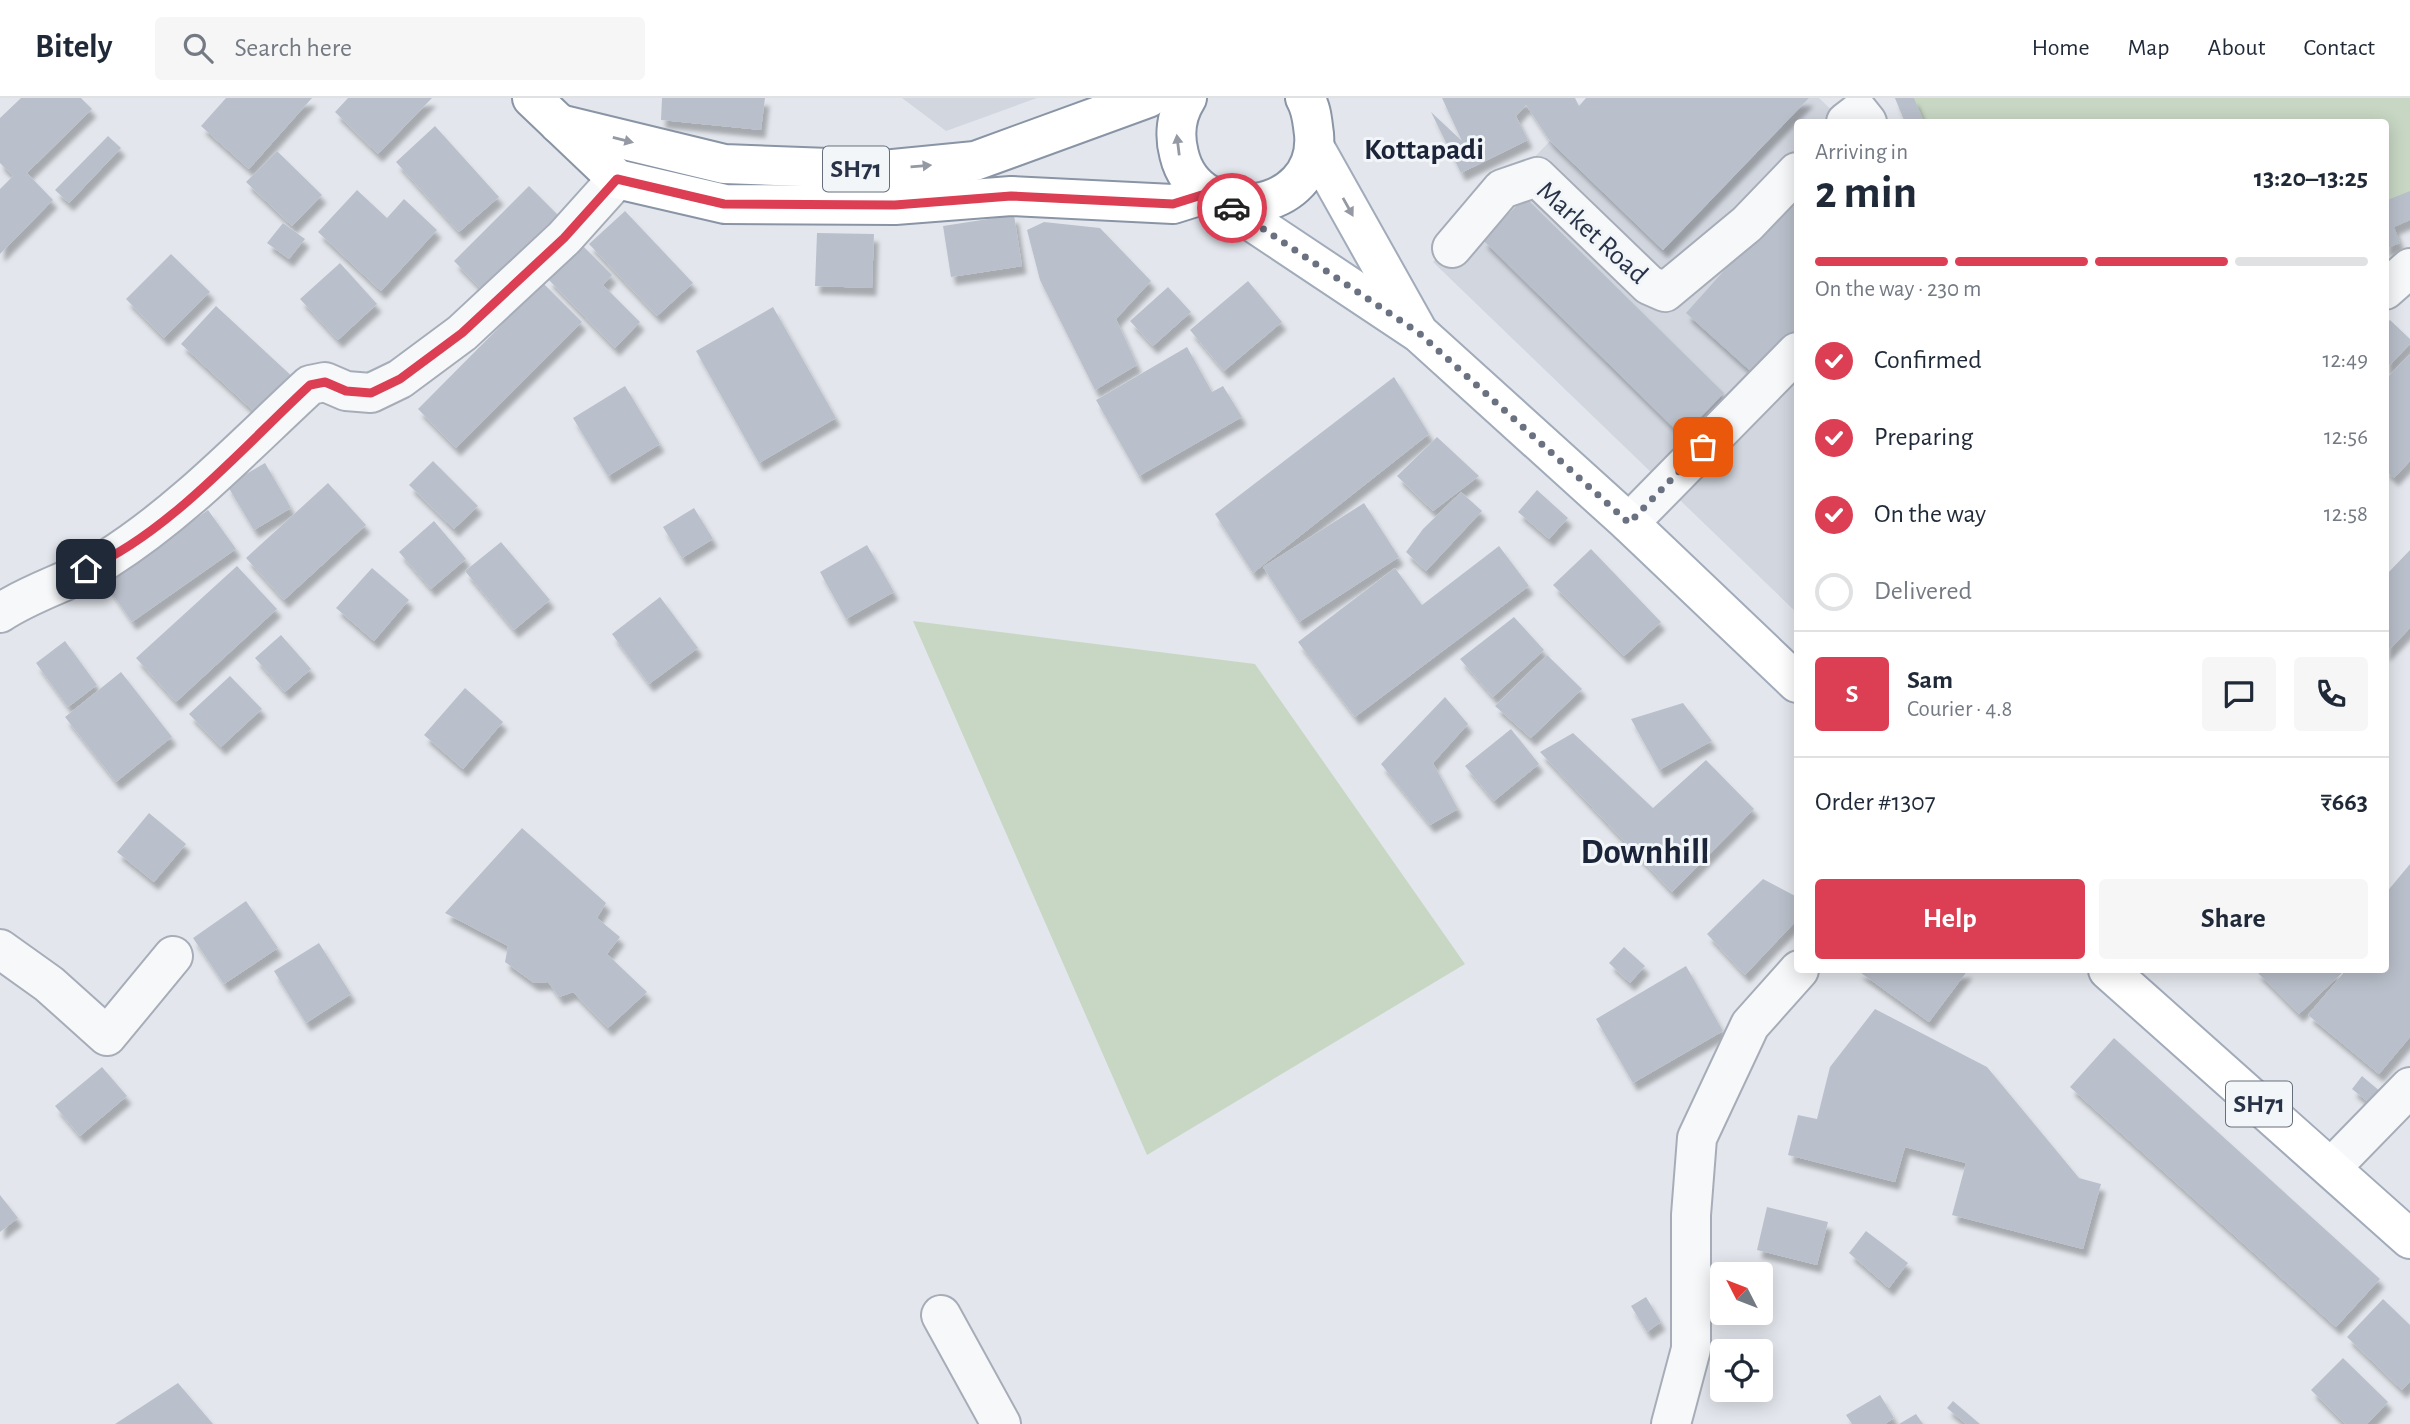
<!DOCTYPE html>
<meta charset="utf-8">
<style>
:root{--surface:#fff;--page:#f6f6f7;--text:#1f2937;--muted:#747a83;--line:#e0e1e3;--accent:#dc3e54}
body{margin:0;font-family:"Alegreya Sans",sans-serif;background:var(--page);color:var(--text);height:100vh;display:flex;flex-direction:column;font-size:26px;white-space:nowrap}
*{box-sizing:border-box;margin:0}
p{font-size:23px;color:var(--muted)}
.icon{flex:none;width:38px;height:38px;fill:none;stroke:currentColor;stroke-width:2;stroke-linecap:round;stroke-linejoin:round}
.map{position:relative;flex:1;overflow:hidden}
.sheet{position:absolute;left:1794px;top:21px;width:595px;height:854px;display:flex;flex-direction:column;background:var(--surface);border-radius:7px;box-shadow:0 4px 18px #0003}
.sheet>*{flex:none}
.needle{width:46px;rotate:312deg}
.fabs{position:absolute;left:1710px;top:1164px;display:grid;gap:14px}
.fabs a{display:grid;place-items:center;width:63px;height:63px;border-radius:7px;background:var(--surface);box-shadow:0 4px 18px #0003;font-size:35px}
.pin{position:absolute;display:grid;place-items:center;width:60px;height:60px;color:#fff;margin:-30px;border-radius:14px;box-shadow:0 4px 10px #0006}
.courier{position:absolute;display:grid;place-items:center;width:70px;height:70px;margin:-35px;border:5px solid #dc3e54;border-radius:50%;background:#fff;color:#222;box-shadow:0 2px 9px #0007}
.summary em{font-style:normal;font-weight:600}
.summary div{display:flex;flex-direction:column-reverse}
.summary{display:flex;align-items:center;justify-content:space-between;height:119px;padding:0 21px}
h1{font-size:46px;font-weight:600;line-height:52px}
.bar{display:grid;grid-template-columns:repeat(4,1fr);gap:10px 7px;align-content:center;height:84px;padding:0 21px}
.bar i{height:9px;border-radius:5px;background:var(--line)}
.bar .active{background:var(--accent)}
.bar p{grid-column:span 4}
.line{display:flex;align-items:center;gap:18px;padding:0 21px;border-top:2px solid var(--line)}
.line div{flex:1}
.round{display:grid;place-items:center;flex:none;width:74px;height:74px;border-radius:7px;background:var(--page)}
ol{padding:0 21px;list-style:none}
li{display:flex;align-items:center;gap:21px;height:77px}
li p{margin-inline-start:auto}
li .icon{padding:7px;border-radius:50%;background:var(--accent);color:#fff;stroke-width:4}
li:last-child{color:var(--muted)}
li i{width:38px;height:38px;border:4px solid var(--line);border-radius:50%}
.action{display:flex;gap:14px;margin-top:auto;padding:14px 21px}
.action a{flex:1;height:80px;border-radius:7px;background:var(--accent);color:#fff;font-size:28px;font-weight:600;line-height:80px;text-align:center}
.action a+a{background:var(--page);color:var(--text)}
header{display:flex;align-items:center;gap:42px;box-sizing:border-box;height:98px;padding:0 35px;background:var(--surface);border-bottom:2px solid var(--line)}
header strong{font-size:33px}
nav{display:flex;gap:38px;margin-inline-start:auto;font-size:24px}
.search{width:490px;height:63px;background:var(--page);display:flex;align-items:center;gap:18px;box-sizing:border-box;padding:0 24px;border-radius:7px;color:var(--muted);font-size:26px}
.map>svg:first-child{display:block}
.built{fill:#d1d6df}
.green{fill:#c8d7c4}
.building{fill:#bac0cb;filter:url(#shadow)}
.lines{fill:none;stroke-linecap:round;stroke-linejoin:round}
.minor-casing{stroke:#a7adb8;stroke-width:42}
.major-casing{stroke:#a1abba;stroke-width:42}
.highway-casing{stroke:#8994a5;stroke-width:42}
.minor{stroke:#f7f8fa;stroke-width:38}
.major{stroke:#fff;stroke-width:38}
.highway{stroke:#fff;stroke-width:38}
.oneway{fill:#9499a3}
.done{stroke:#6a7281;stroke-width:7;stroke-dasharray:0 12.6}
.route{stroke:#dc3e54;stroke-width:9}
.labels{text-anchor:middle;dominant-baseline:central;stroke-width:6;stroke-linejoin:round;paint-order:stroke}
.shield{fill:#f3f6f9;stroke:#666e7c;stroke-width:2}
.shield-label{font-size:26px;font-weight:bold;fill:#293347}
.street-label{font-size:28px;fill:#293347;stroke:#f3f6f9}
.neighbourhood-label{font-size:30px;font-weight:bold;fill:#1b2438;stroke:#f3f6f9}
.district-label{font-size:35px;font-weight:bold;fill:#1b2438;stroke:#f3f6f9}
</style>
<header>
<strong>Bitely</strong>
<div class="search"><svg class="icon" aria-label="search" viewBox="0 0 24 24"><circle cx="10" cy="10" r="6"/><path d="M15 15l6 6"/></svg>Search here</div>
<nav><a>Home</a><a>Map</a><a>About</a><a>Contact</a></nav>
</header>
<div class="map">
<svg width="2410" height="1326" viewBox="0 0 2410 1326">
<defs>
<filter id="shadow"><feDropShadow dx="4.5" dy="8" stdDeviation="2" flood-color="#0004"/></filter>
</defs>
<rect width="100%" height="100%" fill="#e3e7ed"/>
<g class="built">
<path d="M902,0H1037L946,33Z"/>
<path d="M1809,0H1819L1844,24H1797V515L1433,164L1550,43L1663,152Z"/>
</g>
<g class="green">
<path d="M1895,0H2410V122L2394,129L2400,145L2385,151V24H1905Z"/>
<path d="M913,523L1255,566L1465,866L1147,1057Z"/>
</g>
<g class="building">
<path d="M21,0H81L92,11L27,75L53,102L0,156V91L13,78L0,65V20Z"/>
<path d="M226,0H312L249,71L201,28Z"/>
<path d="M348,0H432L378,56L335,14Z"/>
<path d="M662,0H765L761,32L661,22Z"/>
<path d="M1442,0H1575L1579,8L1586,0H1809L1663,152L1550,43L1526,7L1516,18L1528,42L1461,75L1431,14L1462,43Z"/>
<path d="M1895,0H1914L1924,24H1905Z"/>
<path d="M435,28L499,99L459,134L396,64Z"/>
<path d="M108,38L121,50L69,105L55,92Z"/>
<path d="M277,53L322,97L292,128L246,84Z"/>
<path d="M529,88L567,126L491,201L454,163Z"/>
<path d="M1797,91V234L1757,279L1686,215Z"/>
<path d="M357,92L387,120L404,101L437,132L381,193L318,134Z"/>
<path d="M2410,93V122L2394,129L2400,145L2385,151V103Z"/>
<path d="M1525,99L1724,295L1682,338L1483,142Z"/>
<path d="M625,113L693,185L657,218L589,146Z"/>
<path d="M1014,117L1022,168L951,179L943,128Z"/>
<path d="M1044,124L1100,130L1151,183L1116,221L1137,267L1095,292L1040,182L1027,132Z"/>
<path d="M283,125L305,141L289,161L267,145Z"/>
<path d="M817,135L874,136L872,190L815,188Z"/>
<path d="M582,147L612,177L603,187L640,224L615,250L548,181Z"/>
<path d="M171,156L210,194L164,240L126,201Z"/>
<path d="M340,165L377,206L338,242L300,201Z"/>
<path d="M1248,183L1282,224L1224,273L1190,232Z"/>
<path d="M543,185L582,224L456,350L418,311Z"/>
<path d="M1168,189L1191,214L1153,248L1130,223Z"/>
<path d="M216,208L296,282L261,320L181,246Z"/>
<path d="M773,209L836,320L759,365L696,253Z"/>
<path d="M2390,222L2410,241V246L2385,272V227Z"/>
<path d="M1187,249L1212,294L1223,288L1242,319L1139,378L1096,302Z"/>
<path d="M2410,256V363L2394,380L2385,372V282Z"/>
<path d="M1394,279L1429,336L1253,475L1215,416Z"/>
<path d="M625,288L660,346L608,378L573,320Z"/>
<path d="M1437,339L1479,378L1433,413L1397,378Z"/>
<path d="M433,363L478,408L454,431L409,387Z"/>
<path d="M265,365L291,410L254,432L227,387Z"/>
<path d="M328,385L366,427L284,502L246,460Z"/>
<path d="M1537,392L1568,420L1549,441L1518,414Z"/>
<path d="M1461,394L1482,413L1426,473L1406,454L1423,431Z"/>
<path d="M1364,405L1399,459L1299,524L1263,469Z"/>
<path d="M694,410L713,441L682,460L663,429Z"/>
<path d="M208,412L236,451L132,524L105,485Z"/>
<path d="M434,423L466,461L431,491L399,454Z"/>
<path d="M501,444L550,502L514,532L465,473Z"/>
<path d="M867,447L894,494L846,521L820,474Z"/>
<path d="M1499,448L1529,488L1355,619L1298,544L1395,470L1422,507Z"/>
<path d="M1591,451L1661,524L1624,558L1553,487Z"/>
<path d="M2410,452V530L2385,556V478Z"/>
<path d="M237,468L277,511L176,604L136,560Z"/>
<path d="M372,470L409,502L374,543L336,510Z"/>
<path d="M660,499L698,550L649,586L612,536Z"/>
<path d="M1514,519L1544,552L1493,599L1460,561Z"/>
<path d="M281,537L311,571L285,594L255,560Z"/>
<path d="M65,543L97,587L68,609L36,565Z"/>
<path d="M1547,557L1582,591L1531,640L1495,608Z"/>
<path d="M121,574L172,639L116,684L65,619Z"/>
<path d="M230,578L262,611L221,649L189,616Z"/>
<path d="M465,590L503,624L463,671L424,637Z"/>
<path d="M1445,599L1468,626L1433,665L1458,711L1430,727L1381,666Z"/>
<path d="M1683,605L1712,643L1659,672L1631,621Z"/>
<path d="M1511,631L1539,666L1494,703L1465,668Z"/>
<path d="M1573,635L1653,710L1706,662L1754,711L1672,794L1540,654Z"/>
<path d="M149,715L186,746L154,784L117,754Z"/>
<path d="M522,730L606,805L597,820L620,839L607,856L647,894L608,930L573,894L559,899L548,884L534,885L505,864L508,848L445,815Z"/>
<path d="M2410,766V939L2379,976L2308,917L2346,872H2385V796Z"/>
<path d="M1763,781L1797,799V822L1745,877L1707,836Z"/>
<path d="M246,803L278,850L224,886L193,840Z"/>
<path d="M319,845L351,896L306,925L274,873Z"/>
<path d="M1624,849L1645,868L1630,885L1609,865Z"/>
<path d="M1686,868L1723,933L1633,985L1596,921Z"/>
<path d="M1857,872H1968L1929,924Z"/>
<path d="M2255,872H2345L2299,916Z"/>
<path d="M1875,911L1987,969L2079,1080L2101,1086L2083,1151L1952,1117L1966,1065L1905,1049L1895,1084L1788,1057L1798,1017L1817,1021L1830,969Z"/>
<path d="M2114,940L2380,1181L2336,1229L2070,989Z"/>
<path d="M102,969L127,998L80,1038L55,1008Z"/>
<path d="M2362,978L2388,1000L2378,1012L2352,991Z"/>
<path d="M0,1097L18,1120L0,1134Z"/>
<path d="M1767,1109L1828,1124L1817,1167L1757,1152Z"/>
<path d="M1866,1133L1908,1165L1889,1190L1849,1155Z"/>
<path d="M1646,1199L1661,1224L1647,1234L1631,1208Z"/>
<path d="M2383,1201L2410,1227V1284L2402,1292L2347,1239Z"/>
<path d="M2343,1260L2388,1304L2367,1326H2345L2311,1292Z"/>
<path d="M178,1285L213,1326H115Z"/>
<path d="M1880,1297L1894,1320L1885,1326H1852L1846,1317Z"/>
<path d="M1953,1303L1980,1326H1966L1947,1310Z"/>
<path d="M1916,1316L1923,1326H1899Z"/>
</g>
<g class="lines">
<g class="minor-casing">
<g id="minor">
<path d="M1846,24L1859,14L1867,24"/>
<path d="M1452,150L1502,91L1537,79L1649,187L1665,194L1747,126L1797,74"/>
<path d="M2385,192L2410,170"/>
<path d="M1629,425L1797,254"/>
<path d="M0,515C33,493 73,483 106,462C182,414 244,348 310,287L325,284L346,293L371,295L400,281L462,235L564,140L617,81"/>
<path d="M0,851L49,886L107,938L173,858"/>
<path d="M2331,1070L2410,989"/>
<path d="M941,1217L1001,1326"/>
<path d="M1671,1326L1691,1251V1117L1697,1040L1750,927L1799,872"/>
</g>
</g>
<g class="major-casing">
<g id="major">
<path d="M1315,50L1416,230"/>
<path d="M1224,105L1419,235L1629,425L1797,585"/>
<path d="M2108,872L2410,1141"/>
</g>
</g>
<g class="highway-casing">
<g id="highway">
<path d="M532,0L617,81L725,106L895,107L1011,98L1173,106L1205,96"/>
<path d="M1187,0C1176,17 1174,37 1179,56C1197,133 1321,116 1314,36C1312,22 1312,12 1305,0"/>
<path d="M559,26L724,66L883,72L975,63L1148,0"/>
</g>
</g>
<use href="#minor" class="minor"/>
<use href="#major" class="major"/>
<use href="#highway" class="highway"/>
</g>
<defs><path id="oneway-solid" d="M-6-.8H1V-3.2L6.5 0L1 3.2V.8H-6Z" transform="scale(1.75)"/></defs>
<g class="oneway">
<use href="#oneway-solid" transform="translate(623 42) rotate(14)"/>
<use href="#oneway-solid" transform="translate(1178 47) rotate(-97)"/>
<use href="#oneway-solid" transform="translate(921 68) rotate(-5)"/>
<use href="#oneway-solid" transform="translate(1348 109) rotate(61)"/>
</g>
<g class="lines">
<path class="done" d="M1232,110L1419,235L1629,425L1703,349"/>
<path class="route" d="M86,471C167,437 245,347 310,287L325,284L346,293L371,295L400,281L462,235L564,140L617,81L724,106L895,107L1011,98L1173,106L1205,96L1232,110"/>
</g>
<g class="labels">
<g class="shield">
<rect x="823" y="48.5" width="66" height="45" rx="5"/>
<rect x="2226" y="983.5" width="66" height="45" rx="5"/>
</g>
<g class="shield-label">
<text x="856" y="71">SH71</text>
<text x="2259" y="1006">SH71</text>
</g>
<g class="street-label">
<text transform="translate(1592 135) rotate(42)">Market Road</text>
</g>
<g class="neighbourhood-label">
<text x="1424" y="52">Kottapadi</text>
</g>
<g class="district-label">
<text x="1645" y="754">Downhill</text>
</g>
</g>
</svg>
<div class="fabs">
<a><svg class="needle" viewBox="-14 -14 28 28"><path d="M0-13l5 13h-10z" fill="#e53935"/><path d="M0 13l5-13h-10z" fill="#747a83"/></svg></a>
<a><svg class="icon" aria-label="locate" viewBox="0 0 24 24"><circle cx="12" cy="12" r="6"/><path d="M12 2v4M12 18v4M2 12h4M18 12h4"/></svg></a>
</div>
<div class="pin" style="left:1703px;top:349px;background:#ea580c"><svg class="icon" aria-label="bag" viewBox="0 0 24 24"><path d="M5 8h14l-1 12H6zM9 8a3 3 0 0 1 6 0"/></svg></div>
<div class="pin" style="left:86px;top:471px;background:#1f2937"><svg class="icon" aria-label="home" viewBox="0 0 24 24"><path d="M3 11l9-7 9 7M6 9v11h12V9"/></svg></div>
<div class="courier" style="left:1232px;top:110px"><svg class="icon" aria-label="car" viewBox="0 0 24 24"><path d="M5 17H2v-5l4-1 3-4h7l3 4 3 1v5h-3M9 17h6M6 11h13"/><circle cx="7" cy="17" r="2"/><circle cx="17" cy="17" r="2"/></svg></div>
<section class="sheet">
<div class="summary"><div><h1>2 min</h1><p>Arriving in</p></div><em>13:20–13:25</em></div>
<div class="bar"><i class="active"></i><i class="active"></i><i class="active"></i><i></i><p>On the way · 230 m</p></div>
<ol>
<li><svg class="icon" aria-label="check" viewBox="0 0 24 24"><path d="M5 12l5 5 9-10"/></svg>Confirmed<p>12:49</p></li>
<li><svg class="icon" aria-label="check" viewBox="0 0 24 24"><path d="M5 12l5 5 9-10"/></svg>Preparing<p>12:56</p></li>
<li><svg class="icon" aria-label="check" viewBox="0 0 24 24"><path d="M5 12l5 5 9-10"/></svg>On the way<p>12:58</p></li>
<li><i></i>Delivered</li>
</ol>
<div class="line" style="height:126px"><b class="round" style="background:var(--accent);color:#fff">S</b><div><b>Sam</b><p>Courier · 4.8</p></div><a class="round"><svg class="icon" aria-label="chat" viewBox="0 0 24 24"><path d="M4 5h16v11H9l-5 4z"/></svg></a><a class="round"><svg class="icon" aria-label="phone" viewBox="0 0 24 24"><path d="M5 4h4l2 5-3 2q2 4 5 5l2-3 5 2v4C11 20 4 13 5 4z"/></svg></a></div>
<div class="line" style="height:91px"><div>Order #1307</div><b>₹663</b></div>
<div class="action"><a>Help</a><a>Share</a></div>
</section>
</div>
